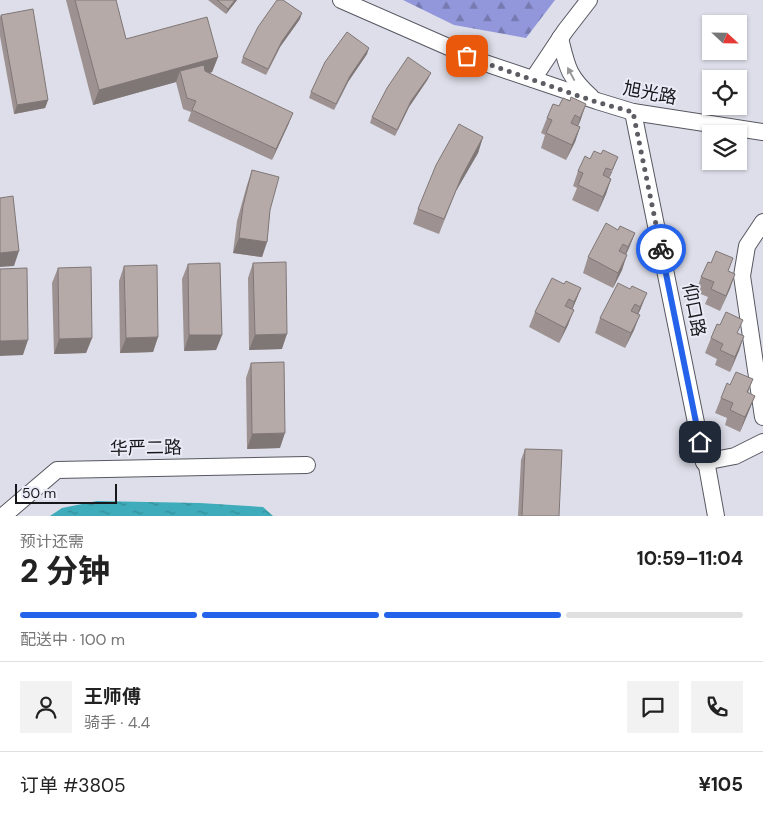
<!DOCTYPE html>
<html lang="zh">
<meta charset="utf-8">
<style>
:root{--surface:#fff;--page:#f2f2f2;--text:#222;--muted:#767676;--line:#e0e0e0;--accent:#2563eb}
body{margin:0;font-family:"DM Sans","Noto Sans SC",sans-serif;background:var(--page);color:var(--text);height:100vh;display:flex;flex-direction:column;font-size:19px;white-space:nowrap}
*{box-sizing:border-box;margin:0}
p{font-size:16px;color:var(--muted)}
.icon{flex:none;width:28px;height:28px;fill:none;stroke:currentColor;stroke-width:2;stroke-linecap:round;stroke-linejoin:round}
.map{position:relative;height:516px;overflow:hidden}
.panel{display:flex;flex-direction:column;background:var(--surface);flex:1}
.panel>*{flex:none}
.needle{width:32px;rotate:112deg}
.controls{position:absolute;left:702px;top:15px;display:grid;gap:10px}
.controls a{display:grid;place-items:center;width:45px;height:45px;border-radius:0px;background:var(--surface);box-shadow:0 1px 4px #0004;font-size:25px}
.scale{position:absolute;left:15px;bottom:12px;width:102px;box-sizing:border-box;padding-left:5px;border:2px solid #17171b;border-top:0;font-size:14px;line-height:18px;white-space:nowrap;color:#17171b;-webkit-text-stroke:4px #eaebf6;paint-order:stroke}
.pin{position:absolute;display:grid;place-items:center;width:42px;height:42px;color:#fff;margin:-21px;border-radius:10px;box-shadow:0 2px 8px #0006}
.courier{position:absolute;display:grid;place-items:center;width:50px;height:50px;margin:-25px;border:4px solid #2563eb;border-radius:50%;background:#fff;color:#222;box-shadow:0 1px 6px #0007}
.summary em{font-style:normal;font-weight:700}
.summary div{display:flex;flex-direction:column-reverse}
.summary{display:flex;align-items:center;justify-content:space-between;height:85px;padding:0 20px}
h1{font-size:32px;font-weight:700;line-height:38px}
.bar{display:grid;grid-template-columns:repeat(4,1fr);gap:8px 5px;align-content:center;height:60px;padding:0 20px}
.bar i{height:6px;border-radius:4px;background:var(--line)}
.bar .current{background:var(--accent)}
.bar p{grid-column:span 4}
.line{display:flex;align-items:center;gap:12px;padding:0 20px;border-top:1px solid var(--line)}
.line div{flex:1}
.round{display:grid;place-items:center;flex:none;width:52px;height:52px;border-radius:0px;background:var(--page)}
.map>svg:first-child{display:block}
.forest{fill:url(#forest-firs)}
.water{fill:url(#water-ripples)}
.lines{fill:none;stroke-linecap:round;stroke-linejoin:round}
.street-casing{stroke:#565760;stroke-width:18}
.street{stroke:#fff;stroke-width:16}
.wall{fill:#9d9291}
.shaded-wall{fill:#7f7776}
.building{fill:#b6aaa9;stroke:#7f7776}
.oneway{fill:#979798}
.done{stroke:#5c5d63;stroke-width:5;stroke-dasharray:0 9}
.route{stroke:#2563eb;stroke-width:6}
.labels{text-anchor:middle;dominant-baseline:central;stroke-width:4;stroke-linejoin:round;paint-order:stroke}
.street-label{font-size:18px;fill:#17171b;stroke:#eaebf6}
</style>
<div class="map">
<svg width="763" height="516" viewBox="0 0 763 516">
<defs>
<pattern id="forest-firs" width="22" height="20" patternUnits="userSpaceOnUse" patternTransform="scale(1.25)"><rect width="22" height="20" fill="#9297db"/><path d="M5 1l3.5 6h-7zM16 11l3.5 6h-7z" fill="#767ab1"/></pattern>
<pattern id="water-ripples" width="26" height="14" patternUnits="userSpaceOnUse" patternTransform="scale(1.25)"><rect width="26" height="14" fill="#3eacba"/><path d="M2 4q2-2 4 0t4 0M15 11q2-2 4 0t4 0" fill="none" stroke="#338b96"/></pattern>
</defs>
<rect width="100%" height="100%" fill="#dddee9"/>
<path class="forest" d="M403,0H555L526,38L454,25Z"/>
<path class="water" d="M97,501L200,503L263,507L273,516H50L62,508Z"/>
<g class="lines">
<g class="street-casing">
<g id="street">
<path d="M341,0L485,63L597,101L633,112L763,132"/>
<path d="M560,38C567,67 568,76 591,97"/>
<path d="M533,79L565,31L589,0"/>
<path d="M633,112L704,462L707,466L716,516"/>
<path d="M763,222L747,246L742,276L763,417"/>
<path d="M704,462L735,456L763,442"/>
<path d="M3,516L57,470L307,465"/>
</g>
</g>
<use href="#street" class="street"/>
</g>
<g class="wall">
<path d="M66,0H116L126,39L218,57L212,72L210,73L289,123L272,160L188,121L191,112L183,109L176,82L93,105Z"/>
<path d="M208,0H237L226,14Z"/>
<path d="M1,15L48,100L45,108L14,114L0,36V17Z"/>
<path d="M300,19L280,47L266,75L241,63L243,57Z"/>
<path d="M367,54L348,82L334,110L309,98L311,92Z"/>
<path d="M428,79L409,107L395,136L370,123L372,117Z"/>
<path d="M570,101L581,119L578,126L580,127L575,142L566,160L541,148L545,135L541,133L547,118Z"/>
<path d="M483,137L478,153L456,191L439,234L413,224L418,209Z"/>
<path d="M601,154L612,172L609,178L611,179L606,194L598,212L572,200L577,188L573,186L578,171L590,159Z"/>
<path d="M252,170L270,210L267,242L262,257L233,253L237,221L247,185Z"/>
<path d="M618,230L635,233L626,255L622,270L613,288L583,273L588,257Z"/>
<path d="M253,263L282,349L249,350L248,278Z"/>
<path d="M188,264L222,335L216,350L184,351L182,279Z"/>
<path d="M124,266L158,337L153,352L120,353L119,281Z"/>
<path d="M58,268L92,338L86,353L54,354L52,283Z"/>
<path d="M728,271L735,274L720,311L705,304L708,297L696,292L701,277Z"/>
<path d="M564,284L581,288L572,310L568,325L559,343L529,327L535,312Z"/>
<path d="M630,289L641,308L638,315L634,330L625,348L595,333L600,318Z"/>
<path d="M738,333L744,336L730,372L715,365L717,359L705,353L711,338Z"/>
<path d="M251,363L280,448L247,449L246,378Z"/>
<path d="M753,379L748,393L755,396L740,432L725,425L727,418L715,413L721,398L730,385Z"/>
<path d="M525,449L559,516H518L521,460Z"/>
</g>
<g class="shaded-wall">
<path d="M235,0H237L226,14L228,9Z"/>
<path d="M302,13L300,19L280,47L266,75L282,41Z"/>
<path d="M369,48L367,54L348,82L334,110L350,76Z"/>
<path d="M218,57L212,72L183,80L180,71L176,82L93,105L99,90Z"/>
<path d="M431,73L428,79L409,107L395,136L411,101Z"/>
<path d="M48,100L45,108L14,114L17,105Z"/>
<path d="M586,104L581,119L575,133L580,118Z"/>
<path d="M293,113L289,123L272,160L276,149Z"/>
<path d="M580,127L575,142L566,160L572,145Z"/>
<path d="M483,137L478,153L456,191L439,234L462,176Z"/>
<path d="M618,157L612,172L606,185L612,170Z"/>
<path d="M611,179L606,194L598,212L603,197Z"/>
<path d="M635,233L629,248L622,262L628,247Z"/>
<path d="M239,238L267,242L262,257L233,253Z"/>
<path d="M19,251L14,266L0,267V253Z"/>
<path d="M627,255L622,270L613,288L618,273Z"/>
<path d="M735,274L730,289L720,311L726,296Z"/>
<path d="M581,288L575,303L569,317L574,302Z"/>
<path d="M647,293L641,308L634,322L640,307Z"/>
<path d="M574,310L568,325L559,343L565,328Z"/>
<path d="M640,315L634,330L625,348L631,333Z"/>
<path d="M287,334L282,349L249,350L255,335Z"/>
<path d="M189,335H222L216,350L184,351Z"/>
<path d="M744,336L739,351L730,372L735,357Z"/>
<path d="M158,337L153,352L120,353L126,338Z"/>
<path d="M92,338L86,353L54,354L59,339Z"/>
<path d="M28,340L23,355L0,356V341Z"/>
<path d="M755,396L749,411L740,432L745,417Z"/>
<path d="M285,433L280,448L247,449L252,434Z"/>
</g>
<g class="building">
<path d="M75,0H116L126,39L207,17L218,57L99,90Z"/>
<path d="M217,0H235L228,9Z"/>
<path d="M277,0H283L302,13L282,41L268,69L243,57L258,27Z"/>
<path d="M33,9L48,100L17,105L1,15Z"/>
<path d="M347,32L369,48L350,76L336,104L311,92L325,62Z"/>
<path d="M408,57L431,73L411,101L397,130L372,117L387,88Z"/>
<path d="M204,65L205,71L293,113L276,149L192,110L196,101L187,98L180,71Z"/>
<path d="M571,97L586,104L580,118L575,115L571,123L580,127L572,145L546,133L552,120L547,118L553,104L559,106L563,98L570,101Z"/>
<path d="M459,124L483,137L462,176L444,219L418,209L436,165Z"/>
<path d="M603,150L618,157L612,170L606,168L603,175L611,179L603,197L578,185L583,173L578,171L585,156L590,159L594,151L601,154Z"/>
<path d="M252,170L279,177L270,210L267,242L239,238L243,206Z"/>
<path d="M13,196L19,251L0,253V198Z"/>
<path d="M606,223L618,230L620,226L635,233L628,247L623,244L619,251L627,255L618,273L588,257Z"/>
<path d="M716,251L733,258L728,271L735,274L726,296L711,289L714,282L701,277L708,262L711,263Z"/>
<path d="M286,262L287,334L255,335L253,263Z"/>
<path d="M220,263L222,335H189L188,264Z"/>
<path d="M157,265L158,337L126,338L124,266Z"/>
<path d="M91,267L92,338L59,339L58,268Z"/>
<path d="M27,268L28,340L0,341V269Z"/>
<path d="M552,278L564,284L566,281L581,288L574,302L569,299L565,306L574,310L565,328L535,312Z"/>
<path d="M618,283L630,289L632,286L647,293L640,307L635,304L631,311L640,315L631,333L600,318Z"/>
<path d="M726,312L743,320L737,333L744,336L735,357L720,350L723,344L711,338L717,324L720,325Z"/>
<path d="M284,362L285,433L252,434L251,363Z"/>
<path d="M736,372L753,379L747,392L755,396L745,417L730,410L733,403L721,398L727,383L730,385Z"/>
<path d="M525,449L562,450L559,516H522Z"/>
</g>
<defs><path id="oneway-solid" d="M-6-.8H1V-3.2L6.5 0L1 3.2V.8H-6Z" transform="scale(1.25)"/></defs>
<use class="oneway" href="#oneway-solid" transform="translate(571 74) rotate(-118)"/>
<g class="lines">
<path class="done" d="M467,56L485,63L596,102L633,112L661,249"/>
<path class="route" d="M661,249L700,442"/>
</g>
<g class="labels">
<g class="street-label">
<text transform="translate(650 93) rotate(11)">旭光路</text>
<text transform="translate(694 310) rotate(79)">仰口路</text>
<text transform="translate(146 448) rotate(-1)">华严二路</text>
</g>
</g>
</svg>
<div class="controls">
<a><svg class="needle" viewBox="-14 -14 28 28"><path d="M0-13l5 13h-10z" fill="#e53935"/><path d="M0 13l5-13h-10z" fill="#767676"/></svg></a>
<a><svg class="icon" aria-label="locate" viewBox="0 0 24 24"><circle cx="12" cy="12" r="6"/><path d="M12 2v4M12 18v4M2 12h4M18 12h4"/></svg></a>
<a><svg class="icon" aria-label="layers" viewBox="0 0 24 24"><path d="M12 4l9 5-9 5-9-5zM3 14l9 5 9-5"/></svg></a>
</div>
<div class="scale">50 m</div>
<div class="pin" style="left:467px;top:56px;background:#ea580c"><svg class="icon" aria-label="bag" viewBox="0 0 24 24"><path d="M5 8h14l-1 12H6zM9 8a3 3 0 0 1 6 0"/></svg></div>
<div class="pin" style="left:700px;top:442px;background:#1f2937"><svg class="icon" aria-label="home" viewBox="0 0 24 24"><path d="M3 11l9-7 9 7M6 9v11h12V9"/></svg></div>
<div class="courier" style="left:661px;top:249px"><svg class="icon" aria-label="bike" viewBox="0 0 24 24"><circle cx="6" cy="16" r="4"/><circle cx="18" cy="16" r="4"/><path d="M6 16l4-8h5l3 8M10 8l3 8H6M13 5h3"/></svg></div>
</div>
<section class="panel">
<div class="summary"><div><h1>2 分钟</h1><p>预计还需</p></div><em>10:59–11:04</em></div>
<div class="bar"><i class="current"></i><i class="current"></i><i class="current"></i><i></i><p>配送中 · 100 m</p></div>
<div class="line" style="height:90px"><a class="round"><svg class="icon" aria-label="person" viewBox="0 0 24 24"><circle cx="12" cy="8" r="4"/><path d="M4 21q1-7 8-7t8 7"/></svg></a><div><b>王师傅</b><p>骑手 · 4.4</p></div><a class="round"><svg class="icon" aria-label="chat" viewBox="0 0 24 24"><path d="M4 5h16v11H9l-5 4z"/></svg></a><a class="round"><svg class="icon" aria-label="phone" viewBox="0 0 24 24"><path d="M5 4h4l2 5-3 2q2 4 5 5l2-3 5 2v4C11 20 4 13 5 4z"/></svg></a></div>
<div class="line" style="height:65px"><div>订单 #3805</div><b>¥105</b></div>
</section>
